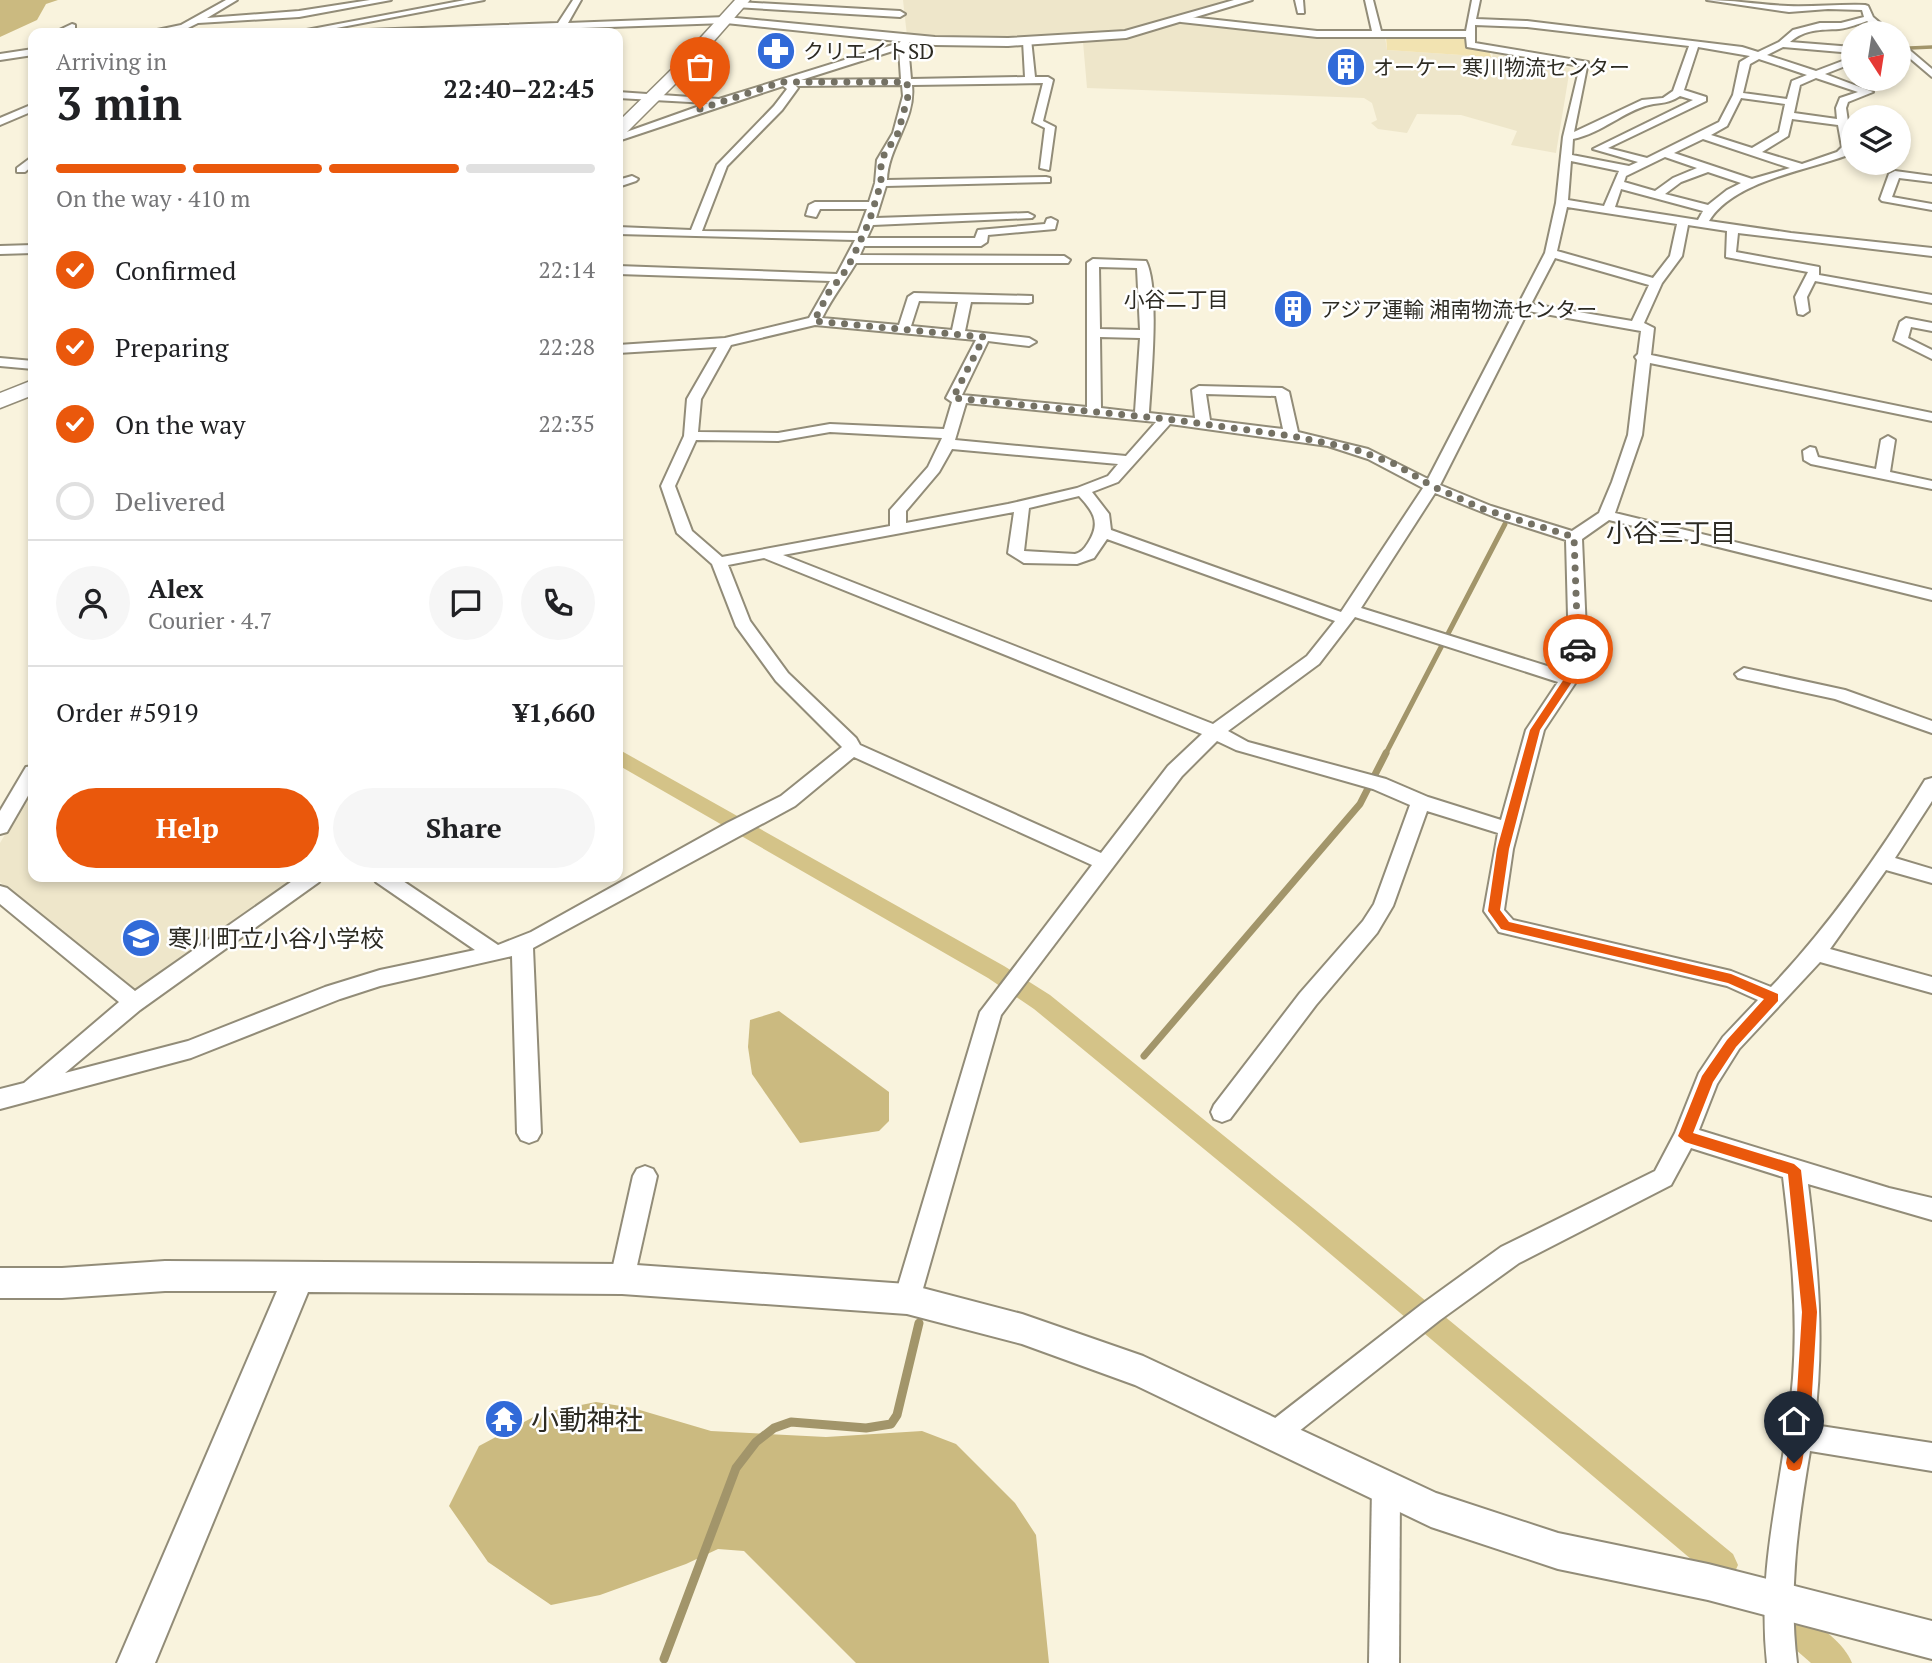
<!DOCTYPE html>
<meta charset="utf-8">
<style>
:root{--surface:#fff;--page:#f6f6f6;--text:#202124;--muted:#757577;--line:#e0e0e0;--accent:#ea580c}
body{margin:0;font-family:"PT Serif","Noto Sans JP",serif;background:var(--page);color:var(--text);height:100vh;display:flex;flex-direction:column;font-size:26px;white-space:nowrap}
*{box-sizing:border-box;margin:0}
p{font-size:23px;color:var(--muted)}
.icon{flex:none;width:38px;height:38px;fill:none;stroke:currentColor;stroke-width:2;stroke-linecap:round;stroke-linejoin:round}
.map{position:relative;flex:1;overflow:hidden}
.details{position:absolute;left:28px;top:28px;width:595px;height:854px;display:flex;flex-direction:column;background:var(--surface);border-radius:14px;box-shadow:0 4px 10px #0003}
.details>*{flex:none}
.needle{width:46px;rotate:168deg}
.tools{position:absolute;left:1841px;top:21px;display:grid;gap:14px}
.tools a{display:grid;place-items:center;width:70px;height:70px;border-radius:50%;background:var(--surface);box-shadow:0 4px 10px #0003;font-size:35px}
.pin{position:absolute;display:grid;place-items:center;width:60px;height:60px;color:#fff;margin:-72px -30px;border-radius:50% 50% 50% 0;rotate:-45deg;box-shadow:0 0 7px #0007}
.pin .icon{rotate:45deg}
.courier{position:absolute;display:grid;place-items:center;width:70px;height:70px;margin:-35px;border:5px solid #ea580c;border-radius:50%;background:#fff;color:#222;box-shadow:0 2px 9px #0007}
.summary em{font-style:normal;font-weight:700}
.summary div{display:flex;flex-direction:column-reverse}
.summary{display:flex;align-items:center;justify-content:space-between;height:119px;padding:0 28px}
h1{font-size:46px;font-weight:700;line-height:52px}
.bar{display:grid;grid-template-columns:repeat(4,1fr);gap:10px 7px;align-content:center;height:84px;padding:0 28px}
.bar i{height:9px;border-radius:5px;background:var(--line)}
.bar .selected{background:var(--accent)}
.bar p{grid-column:span 4}
.line{display:flex;align-items:center;gap:18px;padding:0 28px;border-top:2px solid var(--line)}
.line div{flex:1}
.round{display:grid;place-items:center;flex:none;width:74px;height:74px;border-radius:37px;background:var(--page)}
ol{padding:0 28px;list-style:none}
li{display:flex;align-items:center;gap:21px;height:77px}
li p{margin-inline-start:auto}
li .icon{padding:7px;border-radius:50%;background:var(--accent);color:#fff;stroke-width:4}
li:last-child{color:var(--muted)}
li i{width:38px;height:38px;border:4px solid var(--line);border-radius:50%}
.action{display:flex;gap:14px;margin-top:auto;padding:14px 28px}
.action a{flex:1;height:80px;border-radius:42px;background:var(--accent);color:#fff;font-size:28px;font-weight:700;line-height:80px;text-align:center}
.action a+a{background:var(--page);color:var(--text)}
.map>svg:first-child{display:block}
.built{fill:#eee6ca}
.green{fill:#f2e3b1}
.forest{fill:#cbba80}
.lines{fill:none;stroke-linecap:round;stroke-linejoin:round}
.stream-far3{stroke:#a2956a;stroke-width:3.5}
.stream-far2{stroke:#a2956a;stroke-width:5}
.stream-far1{stroke:#a2956a;stroke-width:7}
.stream{stroke:#a2956a;stroke-width:9}
.canal{fill:#d4c388;fill-rule:evenodd}
.minor-casing{stroke:#928c78;stroke-width:4}
.tertiary-casing{stroke:#928c78;stroke-width:4}
.primary-casing{stroke:#928c78;stroke-width:3}
.minor{fill:#fff;fill-rule:evenodd}
.tertiary{fill:#fff;fill-rule:evenodd}
.primary{fill:#fff;fill-rule:evenodd}
.route{fill:#ea580c}
.done{stroke:#747164;stroke-width:7;stroke-dasharray:0 12.6}
.labels{text-anchor:middle;dominant-baseline:central;stroke-width:5;stroke-linejoin:round;paint-order:stroke}
.far-poi-label{font-size:21px;fill:#2d2b23;stroke:#fff;text-anchor:start}
.far-neighbourhood-label{font-size:21px;fill:#2d2b23;stroke:#fff}
.poi-label{font-size:24px;fill:#2d2b23;stroke:#fff;text-anchor:start}
.neighbourhood-label{font-size:26px;fill:#2d2b23;stroke:#fff}
.near-poi-label{font-size:28px;fill:#2d2b23;stroke:#fff;text-anchor:start}
</style>
<div class="map">
<svg width="1932" height="1663" viewBox="0 0 1932 1663">
<rect width="100%" height="100%" fill="#f9f3dd"/>
<g class="built">
<path d="M903,0H1234L1123,32L963,40L907,36Z"/>
<path d="M1186,22L1318,37H1385L1387,50L1492,57L1493,53L1570,68L1556,153L1511,145L1517,131L1461,115L1417,114L1407,133L1378,129L1371,123L1377,120L1372,103L1364,98L1087,88L1083,42L1120,38Z"/>
<path d="M33,786V877H303L136,993L0,882V843Z"/>
</g>
<path class="green" d="M1386,36H1466L1468,46L1489,49L1491,57L1387,50Z"/>
<g class="forest">
<path d="M0,0H58L46,4L37,20L0,37Z"/>
<path d="M779,1011L889,1092V1121L879,1131L800,1143L752,1074L748,1047L750,1020Z"/>
<path d="M596,1402L633,1408L711,1431L826,1437L922,1431L956,1444L1015,1503L1036,1535L1049,1663H856L744,1551L718,1549L686,1564L600,1595L551,1605L488,1562L449,1506L479,1446L541,1413Z"/>
</g>
<g class="lines">
<path class="stream-far3" d="M1910,48L1932,47"/>
<path class="stream-far2" d="M1385,755L1505,524"/>
<path class="stream-far1" d="M1144,1056L1360,804L1386,753"/>
<path class="stream" d="M664,1659L736,1468L756,1442L774,1428L791,1422L866,1428L891,1424L897,1415L919,1323"/>
<g class="canal">
<path d="M618,749L1004,966L1050,995L1313,1208L1733,1554L1738,1565L1733,1576L1722,1581L1711,1576L1295,1224L1034,1009L988,978L618,765Z"/>
<path d="M1799,1616C1819,1624 1844,1643 1852,1663H1811L1788,1643L1783,1632L1788,1621Z"/>
</g>
<g class="minor-casing">
<g id="minor">
<path d="M226,0H237L207,18L299,11L370,0H391L299,17L198,23L184,30L143,33L181,25Z"/>
<path d="M465,0H484L310,33L296,32Z"/>
<path d="M573,0H581L568,23L726,17L731,20L726,23L437,33H363L368,30L558,23Z"/>
<path d="M1295,0H1303L1304,13H1298Z"/>
<path d="M1365,0H1373L1381,31H1466L1472,0H1480L1476,19L1527,21L1742,47L1758,52L1779,42L1793,30L1820,23H1841L1864,17L1862,10L1828,9L1789,12L1707,0C1734,0 1761,5 1788,6C1814,7 1839,4 1865,5L1868,6L1873,17L1892,33H1882L1867,21C1858,24 1849,28 1839,29C1820,30 1805,29 1790,42L1853,47V53L1783,47L1767,55L1816,71L1853,57V63L1825,74L1873,92L1848,102L1846,108L1852,148L1845,156C1803,171 1733,182 1709,221L1791,233L1932,248V256L1738,233L1736,252L1819,267V275L1932,295V303L1815,281L1807,297L1809,311L1803,315L1798,314L1795,297L1808,272L1726,257L1727,231L1688,225L1682,256L1662,283L1644,323L1654,328L1651,355L1932,413V421L1650,363L1642,435L1615,513L1932,590V600L1609,520L1582,539L1587,654L1578,679L1544,730L1513,849L1504,910L1513,920L1731,971L1771,987C1830,925 1880,853 1925,780L1932,778V801L1895,858L1932,869V883L1886,870L1830,949L1932,977V993L1820,962L1739,1049L1717,1084L1699,1130L1889,1188L1932,1198V1220L1808,1184C1818,1265 1825,1344 1814,1425L1932,1443V1471L1810,1451C1798,1522 1788,1591 1797,1663H1767C1756,1561 1785,1477 1793,1378C1798,1311 1791,1243 1783,1177L1691,1148L1671,1185L1519,1263L1440,1320L1284,1443L1275,1447L1266,1443L1262,1434L1266,1425L1422,1304L1501,1247L1655,1171L1675,1133L1699,1073L1723,1037L1758,1000L1727,986L1499,932L1484,911L1498,833L1427,811L1393,906L1377,933L1316,1005L1230,1119L1222,1122L1214,1119L1211,1112L1214,1105L1300,993L1363,921L1374,904L1410,805L1373,789L1236,750L1217,741L1182,776L1001,1015L920,1299L916,1307L907,1311L898,1307L894,1299L980,1012L1092,865L854,757L795,806L533,948L541,1133L537,1140L529,1143L521,1140L517,1133L512,956L380,986L340,999L191,1058L0,1109V1089L24,1083L119,1002L0,904V886L7,888L135,991L298,877H322L319,882L140,1010L65,1073L188,1041L325,987L380,970L475,950L376,882L373,877H397L498,945L531,932L727,823L781,796L842,747L776,681L736,626L712,564L677,533L661,486L684,436L687,399L717,347L618,353V345L725,338L809,318L830,281L618,274V266L837,274L855,240L618,234V227L691,230L717,165L774,106L787,89L783,86L618,141V135L708,103L618,98V92L719,99L899,43L907,35L912,38L908,45L911,79L1025,77L1023,41L1031,39L1035,77H1048L1053,80L1043,121L1055,127L1049,170L1040,168L1045,128L1033,122L1043,83L912,85C916,120 888,146 887,180L1046,177L1050,178V182L886,186L876,218L1028,213L1034,216L1032,218L873,225L867,238H975L978,230L1045,224L1047,219L1051,218L1057,221L1055,229L988,235L987,242L981,246H864L860,255L1064,256L1070,260L1068,263H856C844,283 833,296 822,318L899,325L908,297L914,293L1032,296V302L1028,303L971,302L965,331L1029,338L1036,342L1029,346L988,341L962,395L1087,407V263L1093,259L1146,261C1160,288 1151,380 1149,413L1195,418L1192,390L1199,386L1282,388L1289,392L1298,432L1368,449L1428,479L1545,253L1556,203L1563,137L1580,66L1467,47L1466,37H1317L1181,22L1176,19L1181,16L1317,31H1372ZM1475,25L1527,27L1689,46L1673,91L1663,98L1642,100L1574,132L1588,62L1475,43ZM1698,47L1750,56L1740,62L1733,95L1719,122L1647,158L1608,148L1706,101V97L1684,90ZM899,49L901,79L801,80ZM1759,59L1807,75L1792,81L1787,99L1743,93L1750,64ZM1816,78L1858,92L1840,98L1836,108L1837,119L1794,113L1800,85ZM902,85L903,96L893,133L877,160L875,183L869,202H815L809,205L806,215L816,217L820,209H867L858,233L702,231L727,166L782,110L798,88L796,86ZM1680,96L1693,100L1593,149L1638,162L1629,166L1572,155L1573,139C1602,133 1624,111 1649,105C1662,102 1668,104 1680,96ZM1741,98L1785,104L1779,132L1752,148L1711,135L1727,126ZM1792,119L1838,125L1842,147L1837,152L1802,164L1762,152L1788,136ZM1703,139L1790,168L1752,179L1674,153ZM1665,157L1697,168L1673,178L1655,191L1624,182L1626,176ZM1571,161L1619,171L1604,206L1568,200ZM1708,172L1741,183L1727,190L1708,205L1665,194L1681,182ZM1621,189L1703,211L1698,220L1615,207ZM1567,207L1677,224L1670,256L1653,278L1557,251ZM1555,258L1649,285L1632,321L1531,304ZM1099,267L1137,268L1140,330L1100,329ZM919,301L958,302L952,330L911,326ZM1528,311L1641,331L1638,354L1635,357L1637,360L1628,435L1612,482L1599,513L1572,531L1491,506L1440,485ZM815,325L976,340L946,398L952,402L944,429L830,424L778,433L698,432L701,399L731,345ZM1100,337L1140,338L1135,412L1101,408ZM1206,394L1276,396L1283,429L1210,420ZM966,403L1156,422L1126,456L955,440ZM1170,424L1328,446L1368,459L1423,488L1341,612L1111,530L1109,514L1092,492L1118,482ZM830,432L942,438L928,467L890,510V526L722,557L692,531L675,486L696,440L778,441ZM952,449L1118,464L1108,476L1077,488L1008,504L906,523V511L939,472ZM1435,493L1497,518L1566,540L1569,654L1563,671L1361,608ZM1079,496C1094,512 1101,523 1088,543C1084,549 1082,552 1075,554L1024,551L1029,508ZM1014,512L1008,553L1024,563L1077,564L1094,558L1107,539L1335,621L1307,656L1213,724L783,555ZM764,558L1202,734L1168,766L1101,853L860,745L856,738L788,673L750,621L728,565ZM1355,617L1558,682L1526,730L1501,820L1428,797L1386,779L1248,742L1228,731L1319,664Z"/>
<path d="M738,2L900,11L905,14L900,17L735,7V3Z"/>
<path d="M72,24L75,25V29L65,33H53Z"/>
<path d="M1899,41L1932,69V77L1899,49Z"/>
<path d="M33,49V55L0,60V54Z"/>
<path d="M33,104V111L0,125V118Z"/>
<path d="M33,156V165L25,172H17V168Z"/>
<path d="M1895,171L1932,176V182L1899,178L1892,197L1932,204V210L1882,201L1880,199L1889,174Z"/>
<path d="M632,176L638,179L636,181L618,187V180Z"/>
<path d="M33,245V253L0,254V246Z"/>
<path d="M1906,318L1932,323V331L1911,327L1908,338L1932,350V359L1894,340L1900,322Z"/>
<path d="M0,358L33,361V369L0,366Z"/>
<path d="M1888,436L1895,440L1890,472L1932,481V489L1811,464L1804,460L1803,451L1810,447L1815,448L1818,457L1876,469L1881,440Z"/>
<path d="M1744,668L1845,690L1932,721V733L1835,699L1738,678L1735,674Z"/>
<path d="M33,766V787L7,832L0,834V811L26,767Z"/>
<path d="M645,1166L653,1169L657,1176L634,1279L631,1287L622,1291L613,1287L610,1279L633,1176L637,1169Z"/>
<path d="M1386,1474L1396,1478L1400,1488L1399,1663H1369L1372,1488L1376,1478Z"/>
</g>
</g>
<g class="tertiary-casing">
<g id="tertiary">
<path d="M1234,0H1252L1126,38L1008,46L935,45L726,23L720,20L726,17L935,37L1008,38L1125,31Z"/>
<path d="M165,1261L622,1264L907,1284L1022,1314L1143,1356L1436,1493L1558,1533L1708,1564L1932,1621V1659L1708,1600L1558,1569L1431,1527L1135,1385L1022,1344L907,1314L622,1294L308,1292L155,1663H117L277,1291H165L62,1298H0V1268H62Z"/>
</g>
</g>
<g class="primary-casing">
<g id="primary">
<path d="M735,0H750L684,75L624,135L618,136V122L672,69Z"/>
<path d="M33,380V395L0,408V393Z"/>
</g>
</g>
<use href="#minor" class="minor"/>
<use href="#tertiary" class="tertiary"/>
<use href="#primary" class="primary"/>
</g>
<path class="route" d="M1575,647L1583,649L1574,679L1540,730L1509,849L1500,910L1509,922L1731,974L1778,994V1001L1736,1047L1713,1082L1693,1133L1794,1164L1801,1170L1817,1312L1811,1409L1802,1463L1800,1469L1794,1471L1788,1469L1786,1463L1796,1409L1802,1312L1788,1174L1685,1142L1678,1136L1702,1076L1727,1040L1764,999L1728,983L1501,929L1488,911L1497,849L1530,730L1564,679Z"/>
<g class="lines">
<path class="done" d="M700,109L782,82H907L908,96L898,133L881,160V183L869,222L852,259L841,278L831,288L814,321L984,337L953,398L1167,419L1292,436L1351,448L1395,464L1432,486L1483,509L1574,537L1578,649"/>
</g>
<defs>
<g id="pharmacy-disc" transform="scale(2.0125)"><circle r="9.5" fill="#316ad8" stroke="#fff"/><path d="M-2-6h4v4h4v4h-4v4h-4v-4h-4v-4h4Z" fill="#fff"/></g>
<g id="building-disc" transform="scale(2.0125)"><circle r="9.5" fill="#316ad8" stroke="#fff"/><path d="M-4-6H4V6H1V3H-1V6H-4ZM-2.5-4.3h1.7v1.8h-1.7ZM.8-4.3h1.7v1.8H.8ZM-2.5-1h1.7V.8h-1.7ZM.8-1h1.7V.8H.8Z" fill="#fff"/></g>
<g id="school-disc" transform="scale(2.0125)"><circle r="9.5" fill="#316ad8" stroke="#fff"/><path d="M0-5L7-2L0 1L-7-2ZM-4 1L0 2.5L4 1V4Q0 6-4 4Z" fill="#fff"/></g>
<g id="temple-disc" transform="scale(2.0125)"><circle r="9.5" fill="#316ad8" stroke="#fff"/><path d="M0-6L5-2H3V0L6.5 2.5H4V6H1.5V3h-3V6H-4V2.5H-6.5L-3 0V-2H-5Z" fill="#fff"/></g>
</defs>
<g fill-rule="evenodd">
<use href="#pharmacy-disc" x="776" y="51"/>
<use href="#building-disc" x="1346" y="67"/>
<use href="#building-disc" x="1293" y="309"/>
<use href="#school-disc" x="141" y="938"/>
<use href="#temple-disc" x="504" y="1419"/>
</g>
<g class="labels">
<g class="far-poi-label">
<text x="803" y="51">クリエイトSD</text>
<text x="1373" y="67">オーケー 寒川物流センター</text>
<text x="1320" y="309">アジア運輸 湘南物流センター</text>
</g>
<g class="far-neighbourhood-label">
<text x="1176" y="299">小谷二丁目</text>
</g>
<g class="poi-label">
<text x="168" y="938">寒川町立小谷小学校</text>
</g>
<g class="neighbourhood-label">
<text x="1671" y="532">小谷三丁目</text>
</g>
<g class="near-poi-label">
<text x="531" y="1419">小動神社</text>
</g>
</g>
</svg>
<div class="tools">
<a><svg class="needle" viewBox="-14 -14 28 28"><path d="M0-13l5 13h-10z" fill="#e53935"/><path d="M0 13l5-13h-10z" fill="#757577"/></svg></a>
<a><svg class="icon" aria-label="layers" viewBox="0 0 24 24"><path d="M12 4l9 5-9 5-9-5zM3 14l9 5 9-5"/></svg></a>
</div>
<div class="pin" style="left:700px;top:109px;background:#ea580c"><svg class="icon" aria-label="bag" viewBox="0 0 24 24"><path d="M5 8h14l-1 12H6zM9 8a3 3 0 0 1 6 0"/></svg></div>
<div class="pin" style="left:1794px;top:1463px;background:#1f2937"><svg class="icon" aria-label="home" viewBox="0 0 24 24"><path d="M3 11l9-7 9 7M6 9v11h12V9"/></svg></div>
<div class="courier" style="left:1578px;top:649px"><svg class="icon" aria-label="car" viewBox="0 0 24 24"><path d="M5 17H2v-5l4-1 3-4h7l3 4 3 1v5h-3M9 17h6M6 11h13"/><circle cx="7" cy="17" r="2"/><circle cx="17" cy="17" r="2"/></svg></div>
<section class="details">
<div class="summary"><div><h1>3 min</h1><p>Arriving in</p></div><em>22:40–22:45</em></div>
<div class="bar"><i class="selected"></i><i class="selected"></i><i class="selected"></i><i></i><p>On the way · 410 m</p></div>
<ol>
<li><svg class="icon" aria-label="check" viewBox="0 0 24 24"><path d="M5 12l5 5 9-10"/></svg>Confirmed<p>22:14</p></li>
<li><svg class="icon" aria-label="check" viewBox="0 0 24 24"><path d="M5 12l5 5 9-10"/></svg>Preparing<p>22:28</p></li>
<li><svg class="icon" aria-label="check" viewBox="0 0 24 24"><path d="M5 12l5 5 9-10"/></svg>On the way<p>22:35</p></li>
<li><i></i>Delivered</li>
</ol>
<div class="line" style="height:126px"><a class="round"><svg class="icon" aria-label="person" viewBox="0 0 24 24"><circle cx="12" cy="8" r="4"/><path d="M4 21q1-7 8-7t8 7"/></svg></a><div><b>Alex</b><p>Courier · 4.7</p></div><a class="round"><svg class="icon" aria-label="chat" viewBox="0 0 24 24"><path d="M4 5h16v11H9l-5 4z"/></svg></a><a class="round"><svg class="icon" aria-label="phone" viewBox="0 0 24 24"><path d="M5 4h4l2 5-3 2q2 4 5 5l2-3 5 2v4C11 20 4 13 5 4z"/></svg></a></div>
<div class="line" style="height:91px"><div>Order #5919</div><b>¥1,660</b></div>
<div class="action"><a>Help</a><a>Share</a></div>
</section>
</div>
